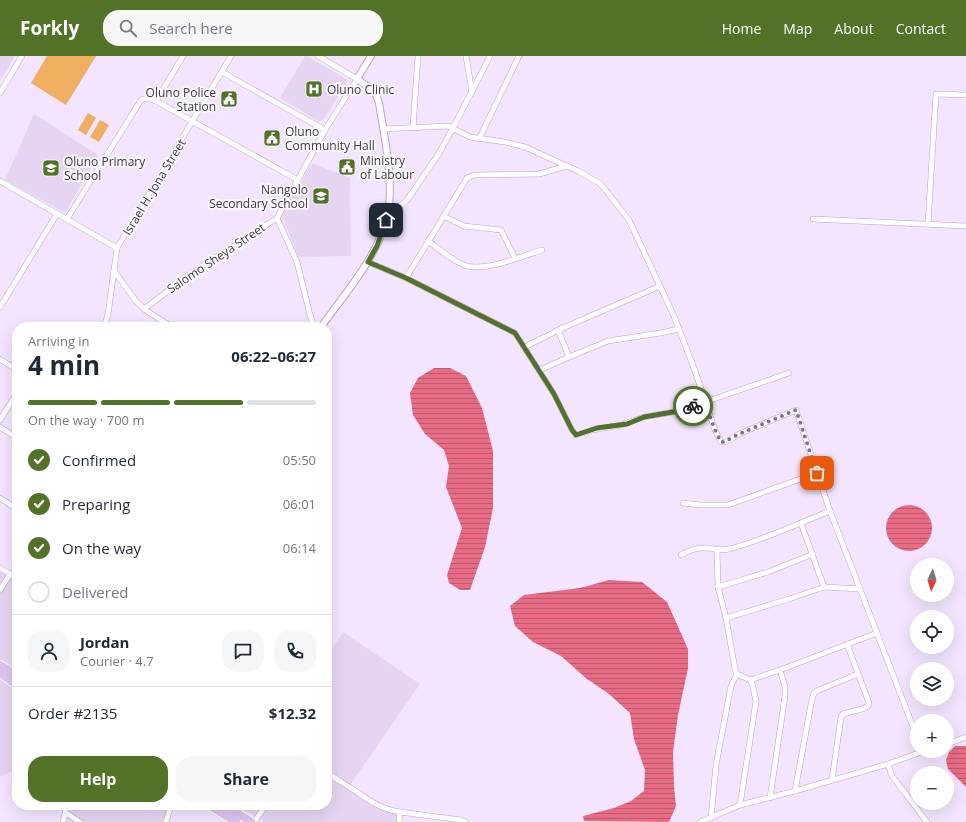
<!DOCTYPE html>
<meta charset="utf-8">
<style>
:root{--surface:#fff;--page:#f6f6f7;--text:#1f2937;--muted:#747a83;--line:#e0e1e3;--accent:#527228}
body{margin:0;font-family:"Open Sans",sans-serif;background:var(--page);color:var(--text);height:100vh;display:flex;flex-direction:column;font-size:15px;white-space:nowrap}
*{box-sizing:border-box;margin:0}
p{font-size:13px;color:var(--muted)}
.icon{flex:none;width:22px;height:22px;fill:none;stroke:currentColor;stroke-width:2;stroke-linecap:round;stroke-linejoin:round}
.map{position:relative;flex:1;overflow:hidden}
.drawer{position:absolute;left:12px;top:266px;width:320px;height:488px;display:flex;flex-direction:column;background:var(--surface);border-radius:16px;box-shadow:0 4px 16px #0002}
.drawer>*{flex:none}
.needle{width:26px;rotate:184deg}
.fabs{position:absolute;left:910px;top:502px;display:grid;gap:8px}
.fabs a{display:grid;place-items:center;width:44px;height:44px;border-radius:50%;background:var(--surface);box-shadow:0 4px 16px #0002;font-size:20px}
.pin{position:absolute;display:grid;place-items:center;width:34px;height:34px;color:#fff;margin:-17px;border-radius:8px;box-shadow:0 2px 6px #0006}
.courier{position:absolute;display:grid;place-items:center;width:40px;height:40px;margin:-20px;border:3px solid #527228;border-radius:50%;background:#fff;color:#222;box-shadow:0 1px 5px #0007}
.head em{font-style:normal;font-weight:700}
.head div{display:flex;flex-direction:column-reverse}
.head{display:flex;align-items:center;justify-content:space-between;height:68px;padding:0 16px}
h1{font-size:26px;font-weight:700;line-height:30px}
.bar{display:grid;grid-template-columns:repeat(4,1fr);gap:6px 4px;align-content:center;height:48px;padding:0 16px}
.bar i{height:5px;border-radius:3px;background:var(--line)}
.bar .current{background:var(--accent)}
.bar p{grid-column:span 4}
.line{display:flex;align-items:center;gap:10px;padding:0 16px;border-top:1px solid var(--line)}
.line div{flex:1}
.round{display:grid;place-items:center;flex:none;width:42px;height:42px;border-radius:16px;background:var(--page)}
ol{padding:0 16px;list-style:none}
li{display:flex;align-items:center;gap:12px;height:44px}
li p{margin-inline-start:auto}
li .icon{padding:4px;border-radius:50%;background:var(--accent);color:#fff;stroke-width:4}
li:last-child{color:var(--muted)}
li i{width:22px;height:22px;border:2px solid var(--line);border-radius:50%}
.cta{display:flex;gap:8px;margin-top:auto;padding:8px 16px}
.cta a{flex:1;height:46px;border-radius:16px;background:var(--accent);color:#fff;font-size:16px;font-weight:700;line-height:46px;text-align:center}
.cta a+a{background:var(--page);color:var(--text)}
header{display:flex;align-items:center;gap:24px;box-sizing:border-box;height:56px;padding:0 20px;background:var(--accent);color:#fff}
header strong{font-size:19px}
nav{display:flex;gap:22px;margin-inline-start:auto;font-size:14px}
.search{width:280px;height:36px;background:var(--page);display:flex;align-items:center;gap:10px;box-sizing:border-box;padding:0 14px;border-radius:16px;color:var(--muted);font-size:15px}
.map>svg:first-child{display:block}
.built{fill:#e5d5f2}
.garden{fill:#f0ae5f}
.water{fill:url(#water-rules)}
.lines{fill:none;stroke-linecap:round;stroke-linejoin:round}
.minor-casing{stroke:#bf9cdb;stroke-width:6}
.tertiary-casing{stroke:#bf9cdb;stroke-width:8}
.primary-casing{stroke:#fff;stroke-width:10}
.minor{stroke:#fff;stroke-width:5}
.tertiary{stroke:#fff;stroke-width:6}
.primary{stroke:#dec4f2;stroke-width:8}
.done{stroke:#81738d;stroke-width:4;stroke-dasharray:0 7.2}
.route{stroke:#527228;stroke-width:5}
.labels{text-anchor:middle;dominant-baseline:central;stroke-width:4;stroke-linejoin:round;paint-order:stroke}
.poi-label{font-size:12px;fill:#43354f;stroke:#f8f8f8;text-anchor:start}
.street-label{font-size:12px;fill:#43354f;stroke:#f8f8f8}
</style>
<header>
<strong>Forkly</strong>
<div class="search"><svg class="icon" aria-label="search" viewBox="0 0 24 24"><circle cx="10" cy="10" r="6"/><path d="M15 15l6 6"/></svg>Search here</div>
<nav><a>Home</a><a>Map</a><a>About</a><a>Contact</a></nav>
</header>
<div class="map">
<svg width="966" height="766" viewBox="0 0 966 766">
<defs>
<pattern id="water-rules" width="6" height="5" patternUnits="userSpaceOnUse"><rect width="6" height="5" fill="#e66b83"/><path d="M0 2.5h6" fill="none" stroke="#bc596e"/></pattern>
</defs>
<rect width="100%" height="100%" fill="#f3e5ff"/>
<g class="built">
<path d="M0,0H15L0,25Z"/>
<path d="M305,0H307L348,24L324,63L318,65L280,42Z"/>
<path d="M34,58L98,99L65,157L5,124Z"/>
<path d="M312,107L350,122L351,200L298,201L282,159Z"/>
<path d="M0,512L17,522V719L12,715L0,721Z"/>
<path d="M343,576L420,628L348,732L373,749L398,759L397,766H264L237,749H327V601Z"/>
<path d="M70,749H168L164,766H67Z"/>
</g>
<g class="garden">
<path d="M47,0H96L66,49L31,27Z"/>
<path d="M88,57L96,62L86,79L78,74Z"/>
<path d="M100,64L109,69L99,86L90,81Z"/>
</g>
<g class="water">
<path d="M434,312H450L466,320L482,352L493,395V452L485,491L470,534H460L449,527L447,519L462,472L446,431L449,410L444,394L425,378L413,359L410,337L418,322Z"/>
<circle cx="909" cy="472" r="23"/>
<path d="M609,524L642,526L667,546L688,593V612L678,659L673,696L674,731L676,750L669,766L584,765L583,760L614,752L631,745L644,735L645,714L634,683L630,657L609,638L587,623L561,600L533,586L515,570L510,550L524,539L580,532Z"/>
<path d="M955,690H966V731L948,713L946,704L949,696Z"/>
</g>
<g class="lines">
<g class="minor-casing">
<g id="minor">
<path d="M183,0L156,45L298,124"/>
<path d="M466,0L472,36"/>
<path d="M222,16L325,74"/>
<path d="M0,37L22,0"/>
<path d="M413,71L418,0"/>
<path d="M383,73L448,70L470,81L505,86L525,91L578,115L599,127L603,131L629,164L674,260L695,315L715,374L721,386H726L739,378L796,354L830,455L917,681"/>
<path d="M479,83L519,0"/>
<path d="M0,125L117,192"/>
<path d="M388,154L399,151L407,144L438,99L453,72L490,0"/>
<path d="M443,160L464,170L501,174L515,202"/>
<path d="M277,162L297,206L310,259L314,271"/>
<path d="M67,163L141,44L147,42L156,45"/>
<path d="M813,163L966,170"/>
<path d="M928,168L936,38L966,39"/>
<path d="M428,185C439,193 451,204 464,209C483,217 522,200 542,194"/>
<path d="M368,206L406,222L515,277L554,338L572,374L576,379L592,374L621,369L644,361L673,356L705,346L789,317"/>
<path d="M114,215L136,245L144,253L172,271"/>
<path d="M406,222L467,122L474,119L539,118L566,110"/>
<path d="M0,251L57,158"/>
<path d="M144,253L189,219L277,162L325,74L357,23L318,0"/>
<path d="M104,271L108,258L117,192L231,0"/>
<path d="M558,274L569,301"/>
<path d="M524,292C534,285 547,281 558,274L660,230"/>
<path d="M0,303L17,314"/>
<path d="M540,314L569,301L608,285L660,277L679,273"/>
<path d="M0,364L17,337"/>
<path d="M0,371L17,382"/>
<path d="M0,442L17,453"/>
<path d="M683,447L700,449H728L817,417"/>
<path d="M801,467L824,531"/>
<path d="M717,494L718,531L726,562L735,613L737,618L750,624L752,627L756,645L740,749"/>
<path d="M681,499C688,495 699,491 707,492C715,493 721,495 729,493C764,484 797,468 830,455"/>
<path d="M0,512L17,522"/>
<path d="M718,531L768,516L813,498"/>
<path d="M0,534L10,518"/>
<path d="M726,562L789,543L824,531L860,533"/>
<path d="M750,624L780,614L877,577"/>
<path d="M947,688L966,681"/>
<path d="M888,708L892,720L927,766"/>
<path d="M327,717C337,723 347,730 357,736C372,746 381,753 400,756"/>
<path d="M832,724L841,661L843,658L865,652L868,650L869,647L847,588"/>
<path d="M795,735L812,643L814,637L819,634L858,618"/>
<path d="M770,742L785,640V631L780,614"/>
<path d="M66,757L80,766"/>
<path d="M711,762L716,709L731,630L737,618"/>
<path d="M63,766L67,749"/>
<path d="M166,766L171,749"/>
<path d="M254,766L266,749"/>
<path d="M399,766L400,756L461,764L466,766"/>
<path d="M700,766L740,749L795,735L888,708L924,695"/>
</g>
</g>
<g class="tertiary-casing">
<path id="tertiary" d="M321,271C346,236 380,199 388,156C394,124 384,79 379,47L375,36L357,23L371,0"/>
</g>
<g class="primary-casing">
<g id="primary">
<path d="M0,609L17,619"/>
<path d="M0,617L17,629"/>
<path d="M209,749L236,766"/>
<path d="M224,749L251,766"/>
</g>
</g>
<use href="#minor" class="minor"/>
<use href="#tertiary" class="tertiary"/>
<use href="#primary" class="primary"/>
</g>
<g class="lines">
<path class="done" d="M693,350L705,346L715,374L721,386H724L739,378L796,354L817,417"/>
<path class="route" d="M386,164L377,190L368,206L406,222L515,277L554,338L572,374L576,379L597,372L627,368L644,361L673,356L693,350"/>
</g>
<defs>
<g id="hospital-square" transform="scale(0.9)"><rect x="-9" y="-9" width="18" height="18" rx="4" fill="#527228" stroke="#f8f8f8"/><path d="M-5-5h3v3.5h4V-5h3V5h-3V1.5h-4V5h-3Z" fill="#fff"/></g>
<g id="civic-square" transform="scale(0.9)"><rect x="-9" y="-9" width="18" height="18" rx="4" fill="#527228" stroke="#f8f8f8"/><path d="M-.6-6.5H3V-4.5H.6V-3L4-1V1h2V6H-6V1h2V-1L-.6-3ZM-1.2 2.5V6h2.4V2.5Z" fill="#fff"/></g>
<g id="school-square" transform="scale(0.9)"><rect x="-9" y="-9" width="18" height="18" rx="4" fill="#527228" stroke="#f8f8f8"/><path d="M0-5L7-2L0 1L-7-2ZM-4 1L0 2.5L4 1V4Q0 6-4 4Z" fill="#fff"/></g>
</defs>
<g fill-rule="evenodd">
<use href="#hospital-square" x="314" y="33"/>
<use href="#civic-square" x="229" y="43"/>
<use href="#civic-square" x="272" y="82"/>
<use href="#civic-square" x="347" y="111"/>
<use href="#school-square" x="51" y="112"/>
<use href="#school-square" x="321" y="140"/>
</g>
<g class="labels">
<g class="poi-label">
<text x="327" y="33">Oluno Clinic</text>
<text x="216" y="36" text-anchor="end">Oluno Police<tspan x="216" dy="14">Station</tspan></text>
<text x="285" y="75">Oluno<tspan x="285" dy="14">Community Hall</tspan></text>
<text x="360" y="104">Ministry<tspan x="360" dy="14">of Labour</tspan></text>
<text x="64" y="105">Oluno Primary<tspan x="64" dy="14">School</tspan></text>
<text x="308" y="133" text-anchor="end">Nangolo<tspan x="308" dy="14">Secondary School</tspan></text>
</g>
<g class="street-label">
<text transform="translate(154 131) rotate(-59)">Israel H. Jona Street</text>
<text transform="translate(216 202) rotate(-34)">Salomo Sheya Street</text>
</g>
</g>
</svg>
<div class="fabs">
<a><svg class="needle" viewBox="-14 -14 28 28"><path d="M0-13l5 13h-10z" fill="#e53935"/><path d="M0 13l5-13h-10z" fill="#747a83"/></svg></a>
<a><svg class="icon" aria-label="locate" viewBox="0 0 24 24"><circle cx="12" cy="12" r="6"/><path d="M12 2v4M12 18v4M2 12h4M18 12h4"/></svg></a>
<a><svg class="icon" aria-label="layers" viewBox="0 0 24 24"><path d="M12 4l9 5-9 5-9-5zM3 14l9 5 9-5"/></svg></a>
<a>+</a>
<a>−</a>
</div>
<div class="pin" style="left:817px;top:417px;background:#ea580c"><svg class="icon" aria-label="bag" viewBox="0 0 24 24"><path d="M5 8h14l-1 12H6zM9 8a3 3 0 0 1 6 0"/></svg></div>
<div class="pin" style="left:386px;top:164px;background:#1f2937"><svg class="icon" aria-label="home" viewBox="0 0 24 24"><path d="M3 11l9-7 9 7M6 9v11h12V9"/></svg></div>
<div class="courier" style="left:693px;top:350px"><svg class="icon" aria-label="bike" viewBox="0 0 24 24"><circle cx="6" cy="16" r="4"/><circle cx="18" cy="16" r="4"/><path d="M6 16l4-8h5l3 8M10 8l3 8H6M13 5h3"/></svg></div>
<section class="drawer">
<div class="head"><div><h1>4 min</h1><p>Arriving in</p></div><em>06:22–06:27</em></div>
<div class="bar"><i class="current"></i><i class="current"></i><i class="current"></i><i></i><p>On the way · 700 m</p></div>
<ol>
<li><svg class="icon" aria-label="check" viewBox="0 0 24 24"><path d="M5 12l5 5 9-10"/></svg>Confirmed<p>05:50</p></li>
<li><svg class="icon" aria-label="check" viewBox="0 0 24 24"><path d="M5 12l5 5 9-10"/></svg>Preparing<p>06:01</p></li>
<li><svg class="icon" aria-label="check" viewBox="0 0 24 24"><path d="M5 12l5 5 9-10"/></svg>On the way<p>06:14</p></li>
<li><i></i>Delivered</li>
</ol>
<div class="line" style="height:72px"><a class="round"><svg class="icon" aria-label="person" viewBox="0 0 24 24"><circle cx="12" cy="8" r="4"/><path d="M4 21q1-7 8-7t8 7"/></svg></a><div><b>Jordan</b><p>Courier · 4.7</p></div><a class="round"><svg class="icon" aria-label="chat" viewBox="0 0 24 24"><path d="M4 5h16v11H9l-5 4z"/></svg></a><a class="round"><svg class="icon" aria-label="phone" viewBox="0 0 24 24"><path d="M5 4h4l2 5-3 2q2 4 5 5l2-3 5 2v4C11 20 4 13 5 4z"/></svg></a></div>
<div class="line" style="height:52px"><div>Order #2135</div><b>$12.32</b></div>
<div class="cta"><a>Help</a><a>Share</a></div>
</section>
</div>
